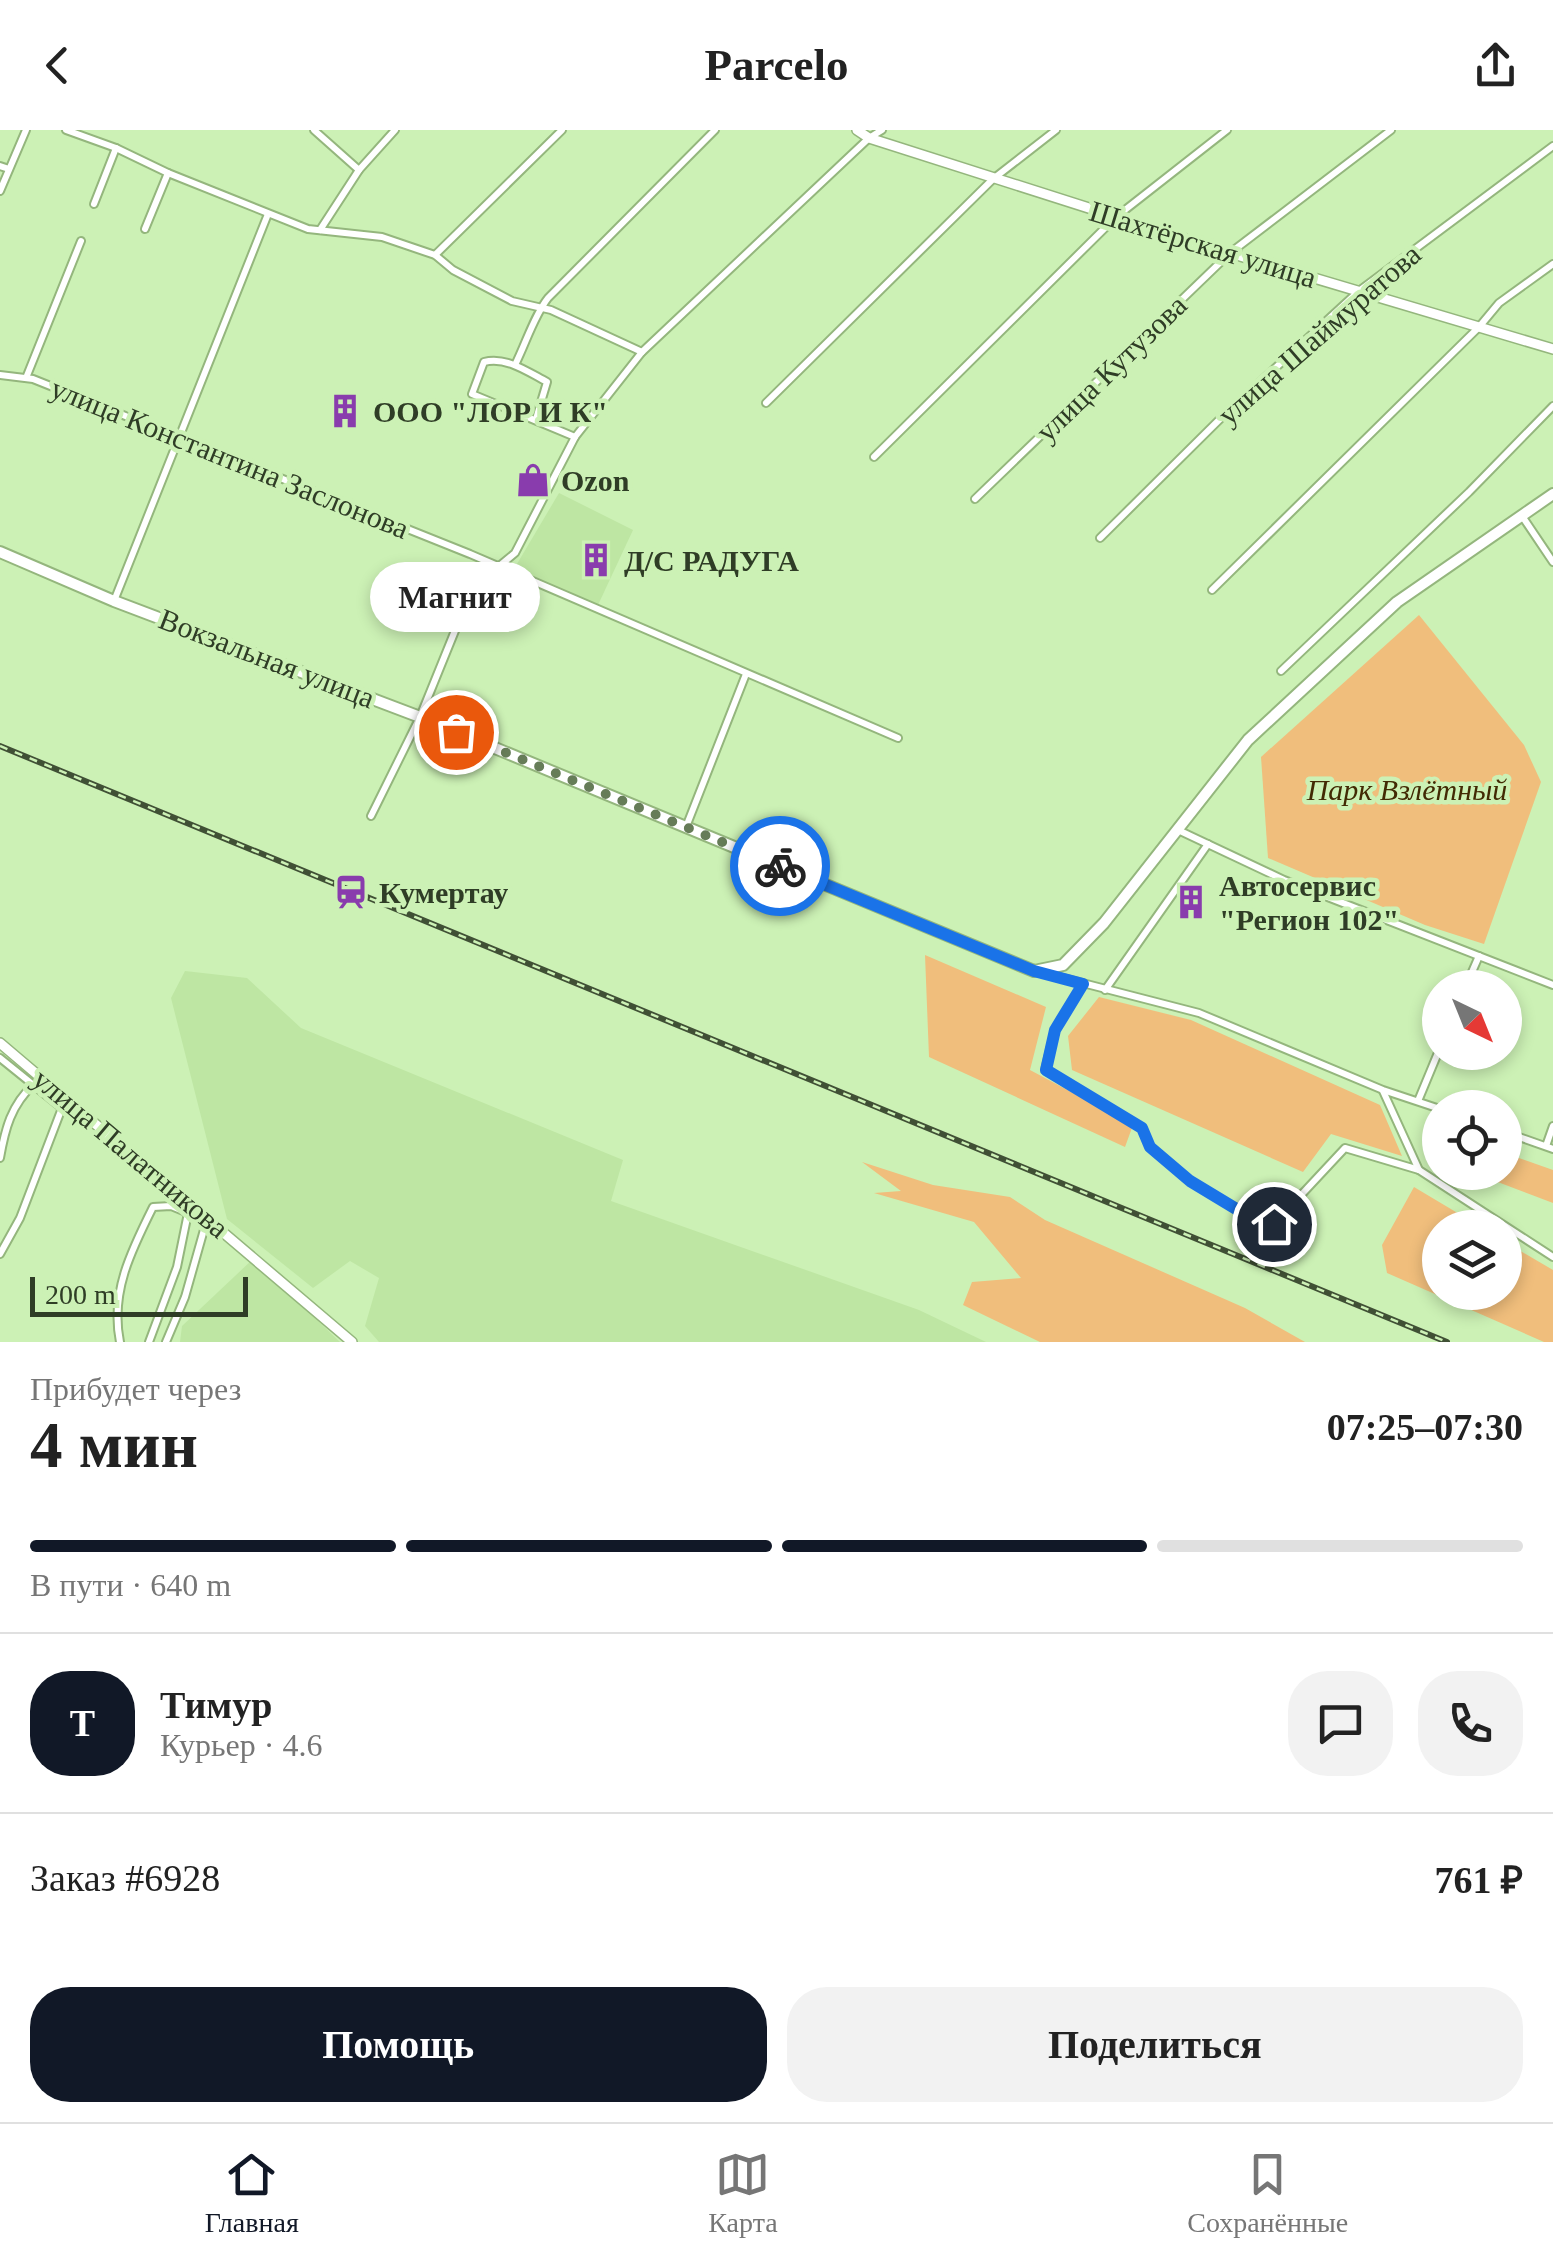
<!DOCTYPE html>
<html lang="ru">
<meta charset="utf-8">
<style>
:root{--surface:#fff;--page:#f2f2f2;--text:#222;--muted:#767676;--line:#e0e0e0;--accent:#111827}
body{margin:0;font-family:"Times New Roman",serif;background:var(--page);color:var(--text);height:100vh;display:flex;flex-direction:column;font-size:38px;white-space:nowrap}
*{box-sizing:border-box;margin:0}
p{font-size:32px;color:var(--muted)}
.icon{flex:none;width:55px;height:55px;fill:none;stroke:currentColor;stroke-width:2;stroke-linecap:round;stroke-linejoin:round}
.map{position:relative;height:1212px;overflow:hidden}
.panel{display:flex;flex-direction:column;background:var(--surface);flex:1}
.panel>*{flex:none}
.needle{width:65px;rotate:137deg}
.fabs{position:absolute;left:1422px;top:840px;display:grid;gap:20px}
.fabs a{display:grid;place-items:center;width:100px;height:100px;border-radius:50%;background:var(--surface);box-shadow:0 5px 15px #0003;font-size:50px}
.scale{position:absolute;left:30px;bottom:25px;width:218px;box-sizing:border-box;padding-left:10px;border:5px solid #2f3d26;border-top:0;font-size:28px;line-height:35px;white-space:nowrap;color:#2f3d26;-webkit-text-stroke:8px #ccf1b5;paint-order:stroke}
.pin{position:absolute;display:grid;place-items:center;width:85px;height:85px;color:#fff;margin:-42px;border:5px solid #fff;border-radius:50%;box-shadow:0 2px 10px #0007}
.courier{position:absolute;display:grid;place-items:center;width:100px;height:100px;margin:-50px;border:8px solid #1a73e8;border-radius:50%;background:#fff;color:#222;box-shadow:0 2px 12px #0007}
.bubble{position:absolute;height:70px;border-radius:35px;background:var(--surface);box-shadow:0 5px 15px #0003;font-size:32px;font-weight:700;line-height:70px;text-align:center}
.summary em{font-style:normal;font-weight:700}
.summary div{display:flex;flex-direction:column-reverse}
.summary{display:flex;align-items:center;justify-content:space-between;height:170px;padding:0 30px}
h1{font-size:65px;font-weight:700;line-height:75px}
.bar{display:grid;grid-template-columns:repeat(4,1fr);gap:15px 10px;align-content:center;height:120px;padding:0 30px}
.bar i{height:12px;border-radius:8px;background:var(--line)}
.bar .on{background:var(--accent)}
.bar p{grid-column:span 4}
.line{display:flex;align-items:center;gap:25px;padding:0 30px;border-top:2px solid var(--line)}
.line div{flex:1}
.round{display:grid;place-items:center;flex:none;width:105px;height:105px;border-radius:40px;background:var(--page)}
.action{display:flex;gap:20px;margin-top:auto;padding:20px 30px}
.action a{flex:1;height:115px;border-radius:40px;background:var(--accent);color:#fff;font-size:40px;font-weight:700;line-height:115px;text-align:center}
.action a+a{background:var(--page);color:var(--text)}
header{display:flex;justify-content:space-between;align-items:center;height:130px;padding:0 30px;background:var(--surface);font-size:45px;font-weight:700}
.dock{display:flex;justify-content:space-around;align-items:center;height:140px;border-top:2px solid var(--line);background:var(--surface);font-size:28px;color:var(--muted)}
.dock a{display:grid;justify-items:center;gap:5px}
.dock .on{color:var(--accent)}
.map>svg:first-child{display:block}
.built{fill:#bee6a3}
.green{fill:#f0be7c}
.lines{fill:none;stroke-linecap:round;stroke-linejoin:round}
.minor-casing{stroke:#94b67d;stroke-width:10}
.tertiary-casing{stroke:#94b67d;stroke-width:12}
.secondary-casing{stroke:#94b67d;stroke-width:14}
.minor{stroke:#fff;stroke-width:6}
.tertiary{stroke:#fff;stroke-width:9}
.secondary{stroke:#fff;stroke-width:10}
.rail-casing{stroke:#405035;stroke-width:6}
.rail{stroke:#ccf1b5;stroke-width:2.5;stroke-dasharray:8;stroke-linecap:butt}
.done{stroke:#667c58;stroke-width:10;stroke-dasharray:0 18}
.route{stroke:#1a73e8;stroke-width:12}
.labels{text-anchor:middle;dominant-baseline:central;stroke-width:9;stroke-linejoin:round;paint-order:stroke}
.street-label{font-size:30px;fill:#2f3d26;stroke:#ccf1b5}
.poi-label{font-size:30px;font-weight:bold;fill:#2f3d26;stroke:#ccf1b5;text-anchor:start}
.park-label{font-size:30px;font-style:italic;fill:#422a04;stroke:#ccf1b5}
</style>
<header><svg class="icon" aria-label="back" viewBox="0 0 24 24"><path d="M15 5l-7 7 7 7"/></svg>Parcelo<svg class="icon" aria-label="share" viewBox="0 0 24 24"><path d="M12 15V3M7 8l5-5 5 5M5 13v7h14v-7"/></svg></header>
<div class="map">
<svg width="1553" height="1212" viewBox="0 0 1553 1212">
<rect width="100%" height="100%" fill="#ccf1b5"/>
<g class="built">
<path d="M559,363L633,400L598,475L514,439Z"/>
<path d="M185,841L247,848L301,898L623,1030L611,1071L919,1180L986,1212H379L365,1196L379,1148L350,1131L313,1158L227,1089L171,868Z"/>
<path d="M253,1129L340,1212H180L182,1196Z"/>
</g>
<g class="green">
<path d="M1419,485L1524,615L1541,652L1484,814L1425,795L1268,728L1261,627Z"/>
<path d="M925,825L1046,877L1030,940L1133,995L1125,1017L929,927Z"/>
<path d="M1099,867L1191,890L1380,975L1402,1026L1331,1004L1303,1042L1072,940L1068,906Z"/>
<path d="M1505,1023L1553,1040V1073L1474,1043L1505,1042Z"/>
<path d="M862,1032L933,1055L1010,1067L1045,1090L1245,1178L1305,1212H1040L963,1175L972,1152L1021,1148L974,1092L874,1063L901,1061Z"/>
<path d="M1414,1057L1481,1097L1440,1098V1162H1505V1112L1553,1140V1212H1544L1387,1143L1382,1115Z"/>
</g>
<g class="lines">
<g class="minor-casing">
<g id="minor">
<path d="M66,0L116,18L168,43L308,99L382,107L435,125L453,140L512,171L551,180L642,222"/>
<path d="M314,0L359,40"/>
<path d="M0,36L9,39"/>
<path d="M0,61L26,0"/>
<path d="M94,74L116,18"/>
<path d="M145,99L168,43"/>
<path d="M320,100L359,40L395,0"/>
<path d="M435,125L562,0"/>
<path d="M515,235C526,213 534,186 548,168L715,0"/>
<path d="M0,245L33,249L470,424L898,608"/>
<path d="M26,248L81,111"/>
<path d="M766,273L993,49L1056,0"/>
<path d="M536,289L547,252C528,242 506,226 484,232L472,264L575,307"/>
<path d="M874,327L1116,87L1227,0"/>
<path d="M975,369L1230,123L1391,0"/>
<path d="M1522,386L1553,432"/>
<path d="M1100,408L1221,288L1359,161L1553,16"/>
<path d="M1212,460L1479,197L1499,173L1553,134"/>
<path d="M114,471L268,84"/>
<path d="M1281,541L1469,362L1553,276"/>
<path d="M371,686L420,587L463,481L481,451L515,423L575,307L642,222L869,8L882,0"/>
<path d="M686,697L746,544"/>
<path d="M1178,700L1284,750L1553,855"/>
<path d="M1040,842L1199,883L1383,960L1440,979"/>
<path d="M1083,854L1055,900L1045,940L1142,998L1150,1017L1190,1051L1238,1080L1274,1094L1345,1018L1419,1040"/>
<path d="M1465,858L1479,826"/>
<path d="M1105,860L1208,714"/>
<path d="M0,928L62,978L20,1088L0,1124"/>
<path d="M1383,961L1419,1040L1553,1127"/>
<path d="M1418,971L1440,918"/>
<path d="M1505,1002L1553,1019"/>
<path d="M1546,1016L1553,996"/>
<path d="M0,1028C5,999 11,975 34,954"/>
<path d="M120,1212C110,1163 131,1121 153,1077L171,1076L188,1083L189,1073"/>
<path d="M149,1212L177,1137L188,1083"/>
<path d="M166,1212L185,1167L207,1089"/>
</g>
</g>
<g class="tertiary-casing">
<g id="tertiary">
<path d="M857,0L869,8L1230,123L1553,219"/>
<path d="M0,913L352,1212"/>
</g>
</g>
<g class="secondary-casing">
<path id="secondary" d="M0,422L114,471L420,587L1034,841L1063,835L1104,793L1248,610L1397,472L1553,364"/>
</g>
<use href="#minor" class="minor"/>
<use href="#tertiary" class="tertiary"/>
<use href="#secondary" class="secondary"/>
<g class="rail-casing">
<path id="rail" d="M0,616L1447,1212"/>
</g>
<use href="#rail" class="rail"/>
</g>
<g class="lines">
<path class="done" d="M456,602L780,736"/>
<path class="route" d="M780,736L1034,841L1083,854L1055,900L1046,940L1142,998L1150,1017L1190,1051L1238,1080L1274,1094"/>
</g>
<defs>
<g id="building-bare" transform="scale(2.7)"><path d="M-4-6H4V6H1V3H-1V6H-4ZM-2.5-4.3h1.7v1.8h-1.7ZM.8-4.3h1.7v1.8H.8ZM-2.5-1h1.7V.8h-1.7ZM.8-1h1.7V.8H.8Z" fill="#893cad" stroke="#ccf1b5" stroke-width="2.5" paint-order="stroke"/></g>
<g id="shop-bare" transform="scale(2.7)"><path d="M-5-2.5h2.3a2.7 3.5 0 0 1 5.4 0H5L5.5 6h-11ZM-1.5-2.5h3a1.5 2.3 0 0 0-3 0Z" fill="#893cad" stroke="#ccf1b5" stroke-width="2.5" paint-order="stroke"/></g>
<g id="station-bare" transform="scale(2.7)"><path d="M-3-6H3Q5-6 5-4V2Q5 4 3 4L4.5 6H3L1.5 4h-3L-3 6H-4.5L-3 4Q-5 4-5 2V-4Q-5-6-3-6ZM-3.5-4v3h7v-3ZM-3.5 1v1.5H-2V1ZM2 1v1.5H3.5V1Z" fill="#893cad" stroke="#ccf1b5" stroke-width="2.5" paint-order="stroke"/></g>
</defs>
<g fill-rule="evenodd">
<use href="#building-bare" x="345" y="281"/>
<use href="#shop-bare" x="533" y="350"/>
<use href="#building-bare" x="596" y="430"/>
<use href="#station-bare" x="351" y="762"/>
<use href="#building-bare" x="1191" y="772"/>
</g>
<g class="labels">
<g class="street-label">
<text transform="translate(1203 114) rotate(17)">Шахтёрская улица</text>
<text transform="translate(1319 204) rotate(-41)">улица Шаймуратова</text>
<text transform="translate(1111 238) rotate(-44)">улица Кутузова</text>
<text transform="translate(230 328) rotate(22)">улица Константина Заслонова</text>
<text transform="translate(267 528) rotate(21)">Вокзальная улица</text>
<text transform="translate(131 1023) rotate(40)">улица Палатникова</text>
</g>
<g class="poi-label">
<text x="373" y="281">ООО "ЛОР И К"</text>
<text x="561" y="350">Ozon</text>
<text x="624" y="430">Д/С РАДУГА</text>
<text x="1219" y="755">Автосервис<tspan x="1219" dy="34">"Регион 102"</tspan></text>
<text x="379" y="762">Кумертау</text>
</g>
<g class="park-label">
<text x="1407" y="659">Парк Взлётный</text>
</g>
</g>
</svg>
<div class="fabs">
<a><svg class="needle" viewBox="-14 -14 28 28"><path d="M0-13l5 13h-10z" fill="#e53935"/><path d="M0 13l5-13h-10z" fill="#767676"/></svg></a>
<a><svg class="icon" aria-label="locate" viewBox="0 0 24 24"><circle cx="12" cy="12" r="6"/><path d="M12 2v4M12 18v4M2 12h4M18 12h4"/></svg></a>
<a><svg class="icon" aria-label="layers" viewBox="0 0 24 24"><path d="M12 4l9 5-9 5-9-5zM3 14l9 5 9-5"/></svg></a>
</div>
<div class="scale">200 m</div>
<div class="pin" style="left:456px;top:602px;background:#ea580c"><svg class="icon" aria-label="bag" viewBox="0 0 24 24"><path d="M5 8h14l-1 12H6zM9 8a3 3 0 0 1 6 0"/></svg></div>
<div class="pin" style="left:1274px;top:1094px;background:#1f2937"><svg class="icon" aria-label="home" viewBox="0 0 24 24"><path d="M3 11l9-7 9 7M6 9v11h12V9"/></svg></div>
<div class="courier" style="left:780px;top:736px"><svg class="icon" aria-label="bike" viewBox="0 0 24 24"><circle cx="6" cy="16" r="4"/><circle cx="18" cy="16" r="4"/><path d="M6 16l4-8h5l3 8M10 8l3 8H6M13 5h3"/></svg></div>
<div class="bubble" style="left:370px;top:432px;width:170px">Магнит</div>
</div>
<section class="panel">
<div class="summary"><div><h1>4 мин</h1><p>Прибудет через</p></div><em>07:25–07:30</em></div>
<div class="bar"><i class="on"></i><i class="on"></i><i class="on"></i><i></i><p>В пути · 640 m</p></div>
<div class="line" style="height:180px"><b class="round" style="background:var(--accent);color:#fff">Т</b><div><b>Тимур</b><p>Курьер · 4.6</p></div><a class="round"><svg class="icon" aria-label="chat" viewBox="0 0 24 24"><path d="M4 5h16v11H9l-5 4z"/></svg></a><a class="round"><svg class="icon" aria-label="phone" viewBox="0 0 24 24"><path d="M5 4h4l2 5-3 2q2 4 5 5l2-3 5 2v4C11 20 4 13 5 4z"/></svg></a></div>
<div class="line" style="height:130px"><div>Заказ #6928</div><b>761 ₽</b></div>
<div class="action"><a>Помощь</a><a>Поделиться</a></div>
</section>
<nav class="dock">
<a class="on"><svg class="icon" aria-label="home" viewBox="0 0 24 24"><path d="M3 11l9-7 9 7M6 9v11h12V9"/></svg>Главная</a>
<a><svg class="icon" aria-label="map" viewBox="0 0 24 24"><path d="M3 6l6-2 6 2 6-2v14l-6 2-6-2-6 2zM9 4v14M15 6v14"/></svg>Карта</a>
<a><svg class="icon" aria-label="saved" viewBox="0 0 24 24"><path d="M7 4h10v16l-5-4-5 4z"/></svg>Сохранённые</a>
</nav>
